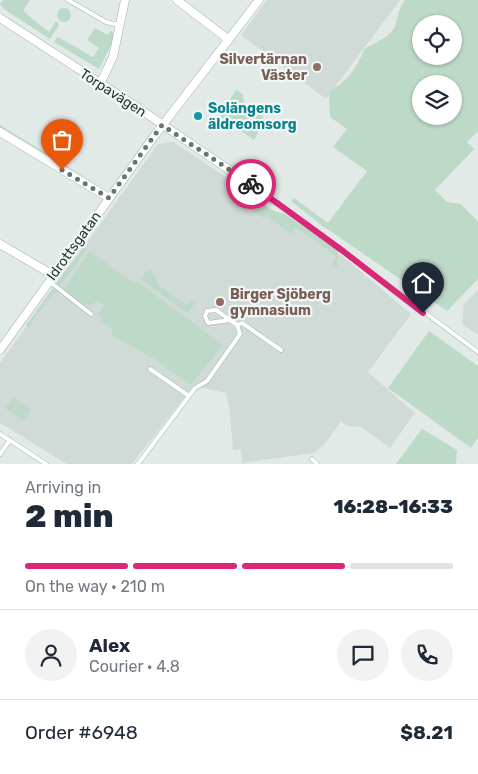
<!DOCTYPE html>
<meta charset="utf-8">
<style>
:root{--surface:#fff;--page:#f2f2f3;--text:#1f2937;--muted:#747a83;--line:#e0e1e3;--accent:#db2777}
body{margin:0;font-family:Rubik,sans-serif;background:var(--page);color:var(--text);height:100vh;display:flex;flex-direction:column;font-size:19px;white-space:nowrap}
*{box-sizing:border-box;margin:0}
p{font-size:16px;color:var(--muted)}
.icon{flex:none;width:28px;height:28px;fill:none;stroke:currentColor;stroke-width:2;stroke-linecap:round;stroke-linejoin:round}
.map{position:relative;height:464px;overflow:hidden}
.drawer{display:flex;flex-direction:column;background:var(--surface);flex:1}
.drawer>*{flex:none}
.controls{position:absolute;left:412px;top:15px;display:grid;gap:10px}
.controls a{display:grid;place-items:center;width:50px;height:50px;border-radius:50%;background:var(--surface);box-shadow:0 1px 4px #0004;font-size:25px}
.pin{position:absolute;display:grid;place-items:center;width:42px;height:42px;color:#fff;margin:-51px -21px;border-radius:50% 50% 50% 0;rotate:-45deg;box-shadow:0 0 5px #0007}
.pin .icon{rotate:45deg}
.courier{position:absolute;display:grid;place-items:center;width:50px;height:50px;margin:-25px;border:4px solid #db2777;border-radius:50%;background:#fff;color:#222;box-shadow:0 1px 6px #0007}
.headline em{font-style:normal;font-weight:800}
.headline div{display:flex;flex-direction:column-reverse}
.headline{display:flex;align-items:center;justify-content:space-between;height:85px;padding:0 25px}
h1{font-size:32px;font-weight:800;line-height:38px}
.bar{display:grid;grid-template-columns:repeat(4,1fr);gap:8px 5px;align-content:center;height:60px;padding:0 25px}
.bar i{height:6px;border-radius:4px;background:var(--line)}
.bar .on{background:var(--accent)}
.bar p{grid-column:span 4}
.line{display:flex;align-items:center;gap:12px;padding:0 25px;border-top:1px solid var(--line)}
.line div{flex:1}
.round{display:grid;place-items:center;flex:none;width:52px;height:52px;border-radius:26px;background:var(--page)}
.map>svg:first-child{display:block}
.built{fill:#d0dad6}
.green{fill:#bdd9c7;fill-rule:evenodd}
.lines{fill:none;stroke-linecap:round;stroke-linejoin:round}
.lane-casing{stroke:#a5b1ae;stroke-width:5}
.street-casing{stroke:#a5b1ae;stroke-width:9}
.lane{stroke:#fff;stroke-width:4}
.street{stroke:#fff;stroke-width:8}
.done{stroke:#667773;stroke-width:5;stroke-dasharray:0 9}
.route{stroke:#db2777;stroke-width:6}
.education-dot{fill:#8d6e63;stroke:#f2f7f5;stroke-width:2}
.culture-dot{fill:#0f9aa8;stroke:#f2f7f5;stroke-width:2}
.labels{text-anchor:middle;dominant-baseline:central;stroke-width:4.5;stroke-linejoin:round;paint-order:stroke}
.education-label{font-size:14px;font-weight:bold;fill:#785e54;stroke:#f2f7f5;text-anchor:end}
.street-label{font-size:14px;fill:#243935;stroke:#f2f7f5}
.culture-label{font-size:14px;font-weight:bold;fill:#0d838f;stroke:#f2f7f5;text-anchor:start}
</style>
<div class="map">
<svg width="478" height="464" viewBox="0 0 478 464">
<rect width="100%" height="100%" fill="#e2eae7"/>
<g class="built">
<path d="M267,0H400L326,99L241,35Z"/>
<path d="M173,142L258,198L266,206L293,221L347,260L411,314L368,372L415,413L390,448L361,427L348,426L341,421L324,445L314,453L242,463L241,449L233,450L230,412L226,393L193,386L132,464H67L0,423V363L158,144Z"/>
<path d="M478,290V335L462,324L464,304Z"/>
</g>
<g class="green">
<path d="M3,0H30L23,11L49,32L56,21L59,25L50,39L7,11L0,5Z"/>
<path d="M405,0H478V131L467,142L474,149L435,190L447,202L461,204L478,222V279L447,311L320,224L291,201L294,198L328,223L367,171L333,147L347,129L330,117L329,92C347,81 357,69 364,49C373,44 391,37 395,26C399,16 398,8 405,0ZM421,24H454V56H421ZM421,84H454V116H421Z"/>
<circle cx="64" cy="15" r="7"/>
<path d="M95,28L108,35L111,30L115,37L99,69L54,42L58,37L93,57L99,48L87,40Z"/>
<path d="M236,90L242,93L245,105L264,114L259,127L260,129L254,140L220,116Z"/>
<path d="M0,125L103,188L0,127Z"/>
<path d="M256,198L272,211L285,214L338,250L337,268L332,264L336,256L297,227L291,234L267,216L264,218L248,208Z"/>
<path d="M84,246L87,249L60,286L56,283Z"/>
<path d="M89,251L134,283L136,281L223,345L191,384H189L155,359L111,335L113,329L101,321L102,319L98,314L104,306L98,301L88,306L64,290Z"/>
<path d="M148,270L152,271L158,285L187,306L192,300L196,302L187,313L141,279Z"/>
<path d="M53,288L57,292L55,294L53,293L29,326L30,329L26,325Z"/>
<path d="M429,331L478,366V438L471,448L388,388Z"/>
<path d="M13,397L31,410L24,421L5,408Z"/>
<path d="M422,429L457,450L456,464H396Z"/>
</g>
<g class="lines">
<g class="lane-casing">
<g id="lane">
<path d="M68,0L106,22L118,25"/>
<path d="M275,201L478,352"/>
<path d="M49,281L91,314"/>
<path d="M230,320L208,323L205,316L207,311L216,310L237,325"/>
<path d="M150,369L189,396"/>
<path d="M0,434L46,464"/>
<path d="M0,454L10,440"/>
<path d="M312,459L317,464"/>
<path d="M138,464L195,388L207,381L240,334L237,325L242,323L281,350"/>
</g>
</g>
<g class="street-casing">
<g id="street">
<path d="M177,0L229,40"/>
<path d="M0,18L128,101L275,201"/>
<path d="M100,84L113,57L125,0"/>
<path d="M0,132L109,198"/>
<path d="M0,244L53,275"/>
<path d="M0,350L155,135L259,0"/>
</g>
</g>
<use href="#lane" class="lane"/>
<use href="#street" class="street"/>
</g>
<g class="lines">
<path class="done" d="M62,170L109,198L162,125L251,184"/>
<path class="route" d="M251,184L343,251L423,313"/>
</g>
<g class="education-dot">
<circle cx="317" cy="67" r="5"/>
<circle cx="220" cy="302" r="5"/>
</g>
<circle class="culture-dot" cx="198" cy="116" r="5"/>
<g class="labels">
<g class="education-label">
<text x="307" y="59">Silvertärnan<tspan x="307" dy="16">Väster</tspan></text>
<text x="230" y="294" text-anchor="start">Birger Sjöberg<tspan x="230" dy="16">gymnasium</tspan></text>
</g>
<g class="street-label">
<text transform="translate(113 93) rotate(33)">Torpavägen</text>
<text transform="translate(74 246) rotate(-54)">Idrottsgatan</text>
</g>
<g class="culture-label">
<text x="208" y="108">Solängens<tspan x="208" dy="16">äldreomsorg</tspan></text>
</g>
</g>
</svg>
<div class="controls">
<a><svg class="icon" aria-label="locate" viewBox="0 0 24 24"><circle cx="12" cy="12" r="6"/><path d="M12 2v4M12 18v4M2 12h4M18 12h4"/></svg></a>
<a><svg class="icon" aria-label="layers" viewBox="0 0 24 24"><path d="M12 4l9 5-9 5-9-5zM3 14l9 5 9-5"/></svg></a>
</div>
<div class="pin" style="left:62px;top:170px;background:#ea580c"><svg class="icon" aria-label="bag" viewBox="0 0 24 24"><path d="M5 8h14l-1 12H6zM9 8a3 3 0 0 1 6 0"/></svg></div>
<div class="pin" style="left:423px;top:313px;background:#1f2937"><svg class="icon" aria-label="home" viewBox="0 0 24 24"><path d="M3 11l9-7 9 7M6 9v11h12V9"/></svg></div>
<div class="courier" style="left:251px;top:184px"><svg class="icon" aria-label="bike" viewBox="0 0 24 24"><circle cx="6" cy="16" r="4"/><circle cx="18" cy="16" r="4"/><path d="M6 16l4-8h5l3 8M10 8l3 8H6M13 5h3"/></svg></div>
</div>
<section class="drawer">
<div class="headline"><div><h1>2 min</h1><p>Arriving in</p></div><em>16:28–16:33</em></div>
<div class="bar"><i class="on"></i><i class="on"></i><i class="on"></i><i></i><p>On the way · 210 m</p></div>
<div class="line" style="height:90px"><a class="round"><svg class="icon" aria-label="person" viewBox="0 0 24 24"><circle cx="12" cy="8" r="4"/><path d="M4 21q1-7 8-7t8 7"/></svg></a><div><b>Alex</b><p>Courier · 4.8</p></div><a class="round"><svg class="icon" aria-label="chat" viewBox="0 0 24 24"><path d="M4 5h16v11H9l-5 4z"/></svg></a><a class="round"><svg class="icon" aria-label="phone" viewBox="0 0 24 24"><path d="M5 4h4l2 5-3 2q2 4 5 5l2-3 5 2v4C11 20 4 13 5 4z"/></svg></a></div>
<div class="line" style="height:65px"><div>Order #6948</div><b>$8.21</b></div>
</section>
